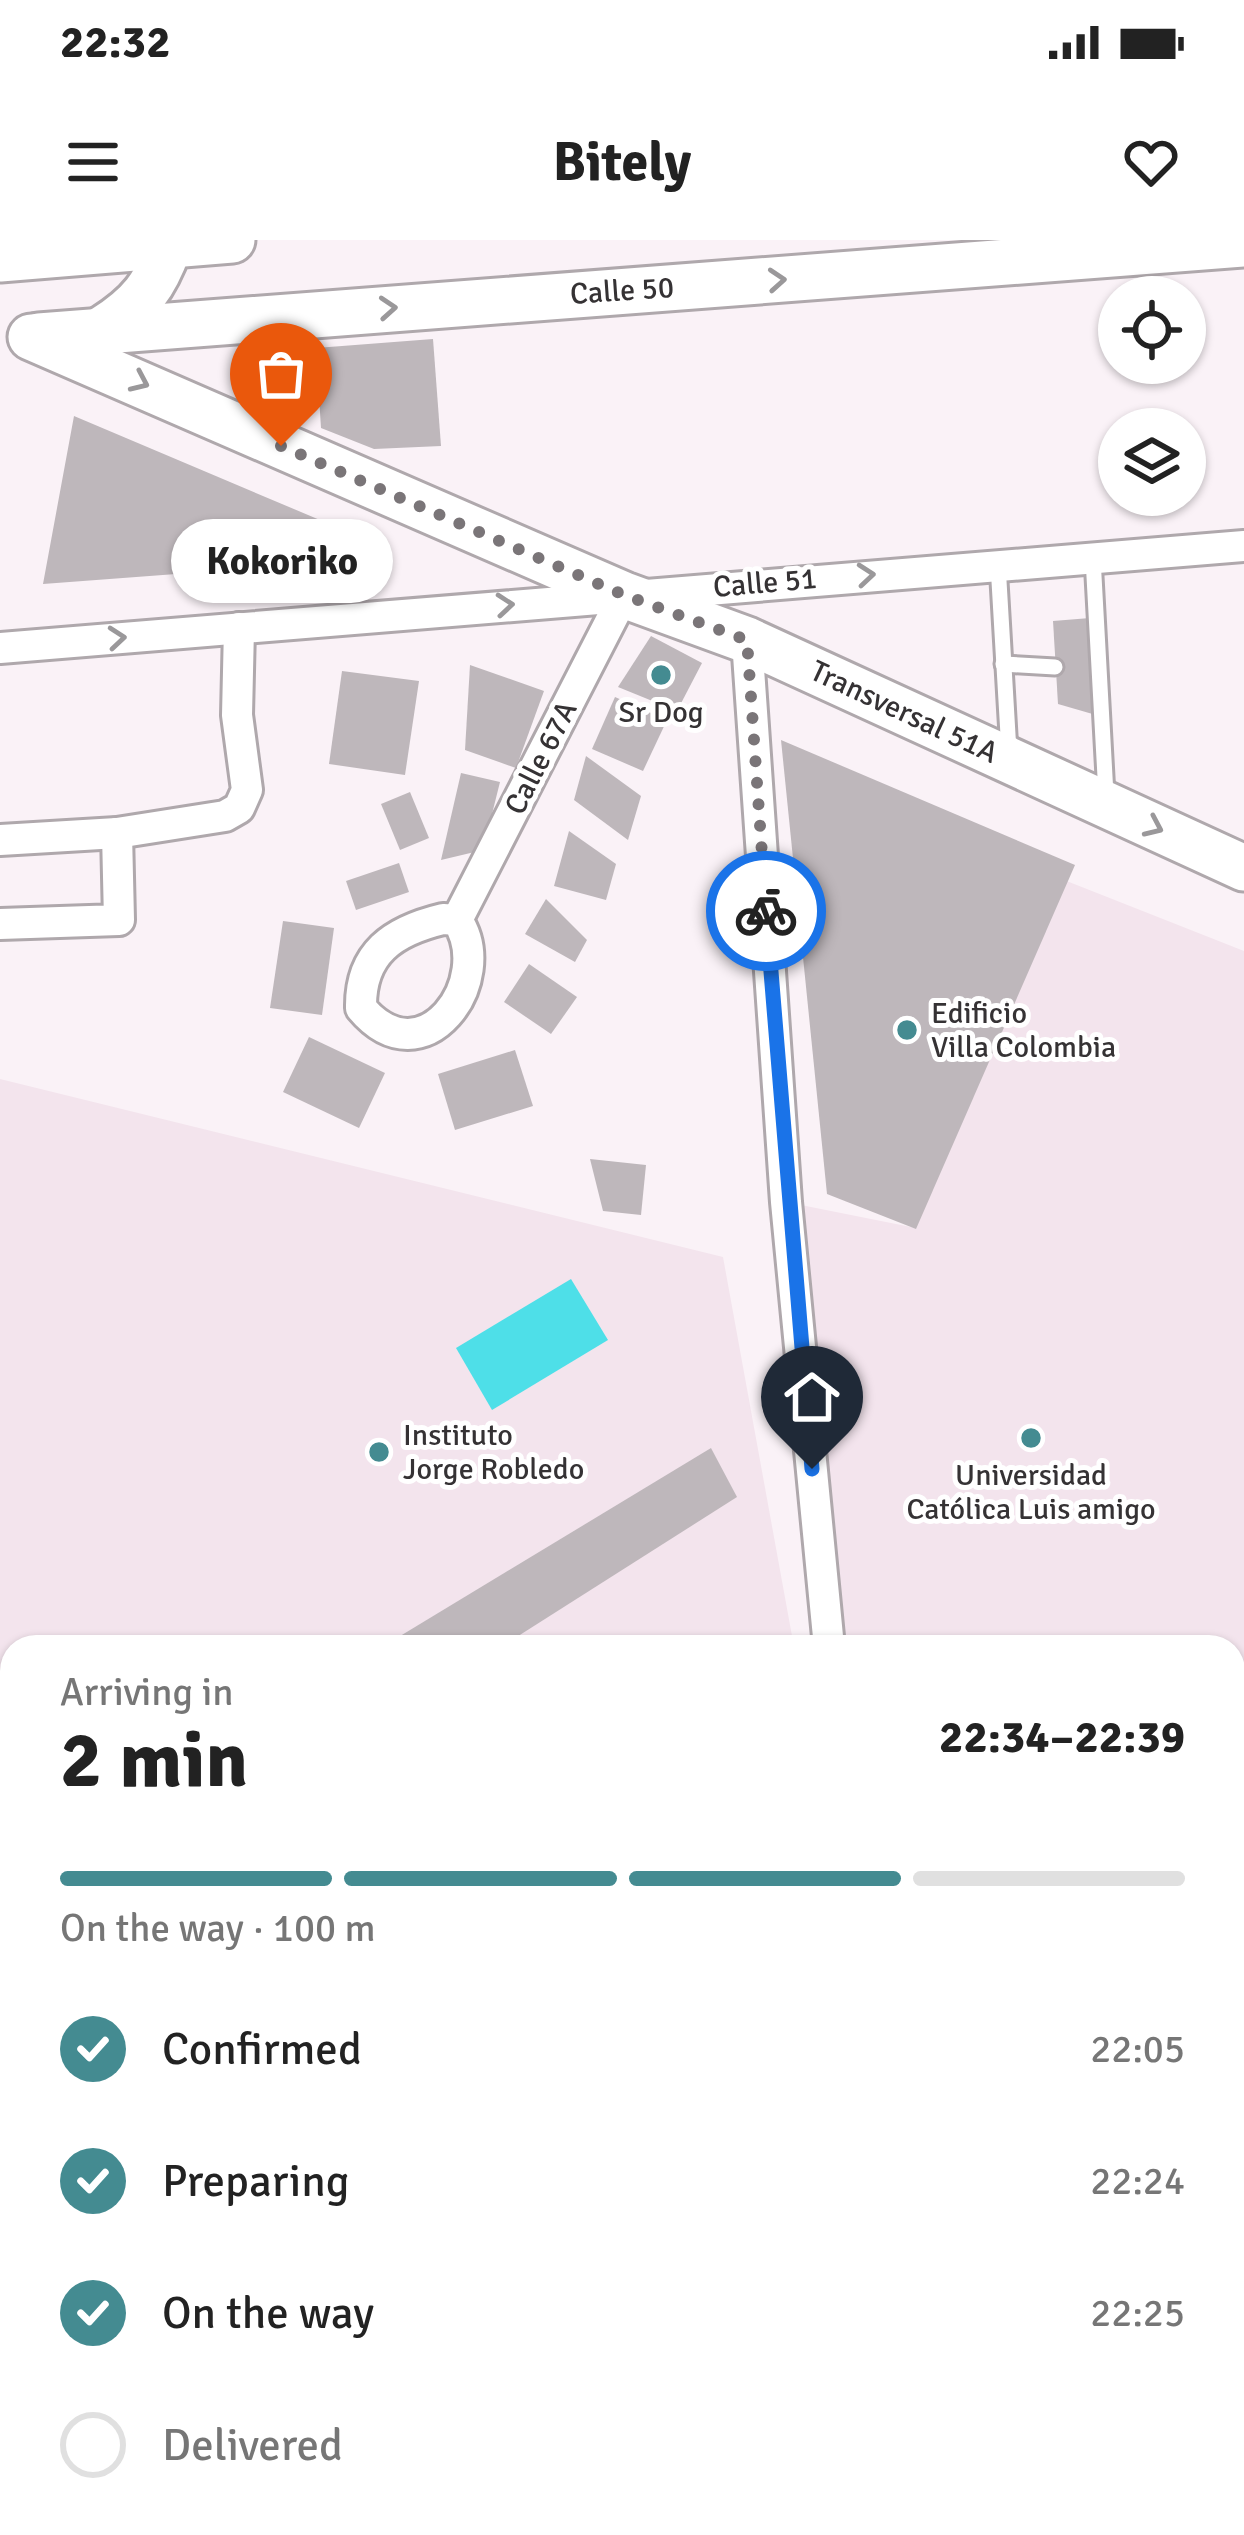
<!DOCTYPE html>
<meta charset="utf-8">
<style>
:root{--surface:#fff;--page:#f6f6f6;--text:#222;--muted:#767676;--line:#e0e0e0;--accent:#448b91}
body{margin:0;font-family:Signika,sans-serif;background:var(--page);color:var(--text);height:100vh;display:flex;flex-direction:column;font-size:45px;white-space:nowrap}
*{box-sizing:border-box;margin:0}
p{font-size:39px;color:var(--muted)}
.icon{flex:none;width:66px;height:66px;fill:none;stroke:currentColor;stroke-width:2;stroke-linecap:round;stroke-linejoin:round}
.map{position:relative;flex:1;overflow:hidden}
.details{position:absolute;left:0px;top:1395px;width:1245px;height:900px;display:flex;flex-direction:column;background:var(--surface);border-radius:36px 36px 0 0;box-shadow:0 3px 9px #0004}
.details>*{flex:none}
.buttons{position:absolute;left:1098px;top:36px;display:grid;gap:24px}
.buttons a{display:grid;place-items:center;width:108px;height:108px;border-radius:50%;background:var(--surface);box-shadow:0 3px 9px #0004;font-size:60px}
.pin{position:absolute;display:grid;place-items:center;width:102px;height:102px;color:#fff;margin:-123px -51px;border-radius:50% 50% 50% 0;rotate:-45deg;box-shadow:0 0 12px #0007}
.pin .icon{rotate:45deg}
.courier{position:absolute;display:grid;place-items:center;width:120px;height:120px;margin:-60px;border:9px solid #1a73e8;border-radius:50%;background:#fff;color:#222;box-shadow:0 3px 15px #0007}
.bubble{position:absolute;height:84px;border-radius:42px;background:var(--surface);box-shadow:0 3px 9px #0004;font-size:39px;font-weight:700;line-height:84px;text-align:center}
.head em{font-style:normal;font-weight:700}
.head div{display:flex;flex-direction:column-reverse}
.head{display:flex;align-items:center;justify-content:space-between;height:204px;padding:0 60px}
h1{font-size:78px;font-weight:700;line-height:90px}
.bar{display:grid;grid-template-columns:repeat(4,1fr);gap:18px 12px;align-content:center;height:144px;padding:0 60px}
.bar i{height:15px;border-radius:9px;background:var(--line)}
.bar .selected{background:var(--accent)}
.bar p{grid-column:span 4}
ol{padding:0 60px;list-style:none}
li{display:flex;align-items:center;gap:36px;height:132px}
li p{margin-inline-start:auto}
li .icon{padding:12px;border-radius:50%;background:var(--accent);color:#fff;stroke-width:4}
li:last-child{color:var(--muted)}
li i{width:66px;height:66px;border:6px solid var(--line);border-radius:50%}
.status{display:flex;justify-content:space-between;align-items:center;height:84px;padding:0 60px;background:var(--surface);direction:ltr}
.status svg{height:33px;fill:currentColor}
header{display:flex;justify-content:space-between;align-items:center;height:156px;padding:0 60px;background:var(--surface);font-size:54px;font-weight:700}
.map>svg:first-child{display:block}
.built{fill:#f3e4ed}
.green{fill:#ffdbf0}
.water{fill:#4edfe8}
.lines{fill:none;stroke-linecap:round;stroke-linejoin:round}
.stream{stroke:#4edfe8;stroke-width:10}
.building{fill:#beb7bb}
.service-casing{stroke:#afa8ac;stroke-width:21}
.pedestrian-casing{stroke:#afa8ac;stroke-width:30}
.minor-casing{stroke:#afa8ac;stroke-width:36}
.secondary-casing{stroke:#afa8ac;stroke-width:51}
.trunk-casing{stroke:#afa8ac;stroke-width:57}
.service{stroke:#fff;stroke-width:15}
.pedestrian{stroke:#fff;stroke-width:24}
.minor{stroke:#fff;stroke-width:30}
.secondary{stroke:#fff;stroke-width:45}
.trunk{stroke:#fff;stroke-width:51}
.oneway{stroke:#9a989a}
.done{stroke:#7a7578;stroke-width:12;stroke-dasharray:0 21.6}
.route{stroke:#1a73e8;stroke-width:15}
.poi-dot{fill:#448b91;stroke:#fff;stroke-width:4.5}
.labels{text-anchor:middle;dominant-baseline:central;stroke-width:10;stroke-linejoin:round;paint-order:stroke}
.street-label{font-size:30px;fill:#353234;stroke:#fff}
.poi-label{font-size:30px;fill:#353234;stroke:#fff}
</style>
<div class="status"><b>22:32</b><svg viewBox="0 0 49 12"><path d="M0 12V9h3v3zM5 12V6h3v6zM10 12V3h3v9zM15 12V0h3v12zM26 1h20v11H26zM47 4h2v5h-2z"/></svg></div>
<header><svg class="icon" aria-label="menu" viewBox="0 0 24 24"><path d="M4 6h16M4 12h16M4 18h16"/></svg>Bitely<svg class="icon" aria-label="heart" viewBox="0 0 24 24"><path d="M12 20l-8-8c-3-5 5-10 8-4 3-6 11-1 8 4z"/></svg></header>
<div class="map">
<svg width="1244" height="2295" viewBox="0 0 1244 2295">
<rect width="100%" height="100%" fill="#faf2f7"/>
<g class="built">
<path d="M1059,638L1244,711V1549L1233,1548V1407H846L786,962L916,988Z"/>
<path d="M0,839L723,1017L794,1407H12V1493L0,1495Z"/>
</g>
<path class="green" d="M275,2283H846L884,2295H266Z"/>
<path class="water" d="M571,1039L608,1100L492,1170L456,1108Z"/>
<g class="lines">
<g class="stream">
<path d="M0,1880L12,1878"/>
<path d="M1233,1892L1244,1893"/>
</g>
</g>
<g class="building">
<path d="M433,99L441,206L374,209L321,188L316,108Z"/>
<path d="M74,176L379,305L377,313L311,318L309,324L43,344Z"/>
<path d="M1090,378L1096,475L1058,464L1053,381Z"/>
<path d="M651,396L702,423L677,471L618,447Z"/>
<path d="M470,425L544,451L516,528L465,510Z"/>
<path d="M342,431L419,441L405,535L329,524Z"/>
<path d="M615,457L667,480L643,531L592,509Z"/>
<path d="M781,500L1075,625L916,989L827,954Z"/>
<path d="M586,516L641,556L628,600L574,560Z"/>
<path d="M461,533L500,542L483,610L441,620Z"/>
<path d="M410,552L429,598L400,610L381,564Z"/>
<path d="M569,591L616,624L606,660L554,646Z"/>
<path d="M399,623L409,652L356,670L346,641Z"/>
<path d="M546,659L587,700L575,722L525,694Z"/>
<path d="M283,681L334,688L322,775L270,768Z"/>
<path d="M529,724L577,757L551,794L504,762Z"/>
<path d="M309,797L385,833L359,888L283,852Z"/>
<path d="M515,810L533,866L455,890L438,834Z"/>
<path d="M590,919L646,925L641,975L603,971Z"/>
<path d="M711,1208L737,1257L501,1407H382Z"/>
<path d="M0,1969L12,1970V2091L0,2090Z"/>
<path d="M1244,1980V2030L1233,2029V1981Z"/>
<path d="M1244,2063V2110L1233,2108V2067Z"/>
<path d="M1233,2111L1244,2114V2149L1233,2146Z"/>
<rect x="0" y="2133" width="12" height="62"/>
<path d="M1233,2180L1244,2183V2264L1233,2261Z"/>
<path d="M2,2198L12,2199V2246L0,2245Z"/>
<path d="M12,2264V2283H57L55,2295H0V2265Z"/>
<path d="M102,2283H126L125,2295H101Z"/>
<path d="M151,2283H176L175,2295H151Z"/>
<path d="M356,2283H386L390,2295H360Z"/>
<path d="M1116,2283H1186L1184,2295H1114Z"/>
</g>
<g class="lines">
<g class="service-casing">
<g id="service">
<path d="M1093,318L1106,555"/>
<path d="M998,324L1009,512"/>
<path d="M1003,424L1055,427"/>
</g>
</g>
<g class="pedestrian-casing">
<path id="pedestrian" d="M1233,2060L1244,2059"/>
</g>
<g class="minor-casing">
<g id="minor">
<path d="M747,400L786,962L829,1407"/>
<path d="M0,408L1244,306"/>
<path d="M0,600L117,593L225,576L239,568L247,550L237,475L239,388"/>
<path d="M443,679L457,680C497,740 423,842 361,768C360,713 393,691 443,679Z"/>
<path d="M457,680L624,355"/>
<path d="M0,684L119,680L117,593"/>
<path d="M0,2105L12,2108"/>
<path d="M1233,2156L1244,2160"/>
</g>
</g>
<g class="secondary-casing">
<g id="secondary">
<path d="M0,19L232,0"/>
<path d="M104,88C140,65 155,46 169,6"/>
<path d="M39,96L1244,4"/>
<path d="M31,97L624,355L747,400L1244,628"/>
</g>
</g>
<g class="trunk-casing">
<g id="trunk">
<path d="M0,1554L12,1552"/>
<path d="M1233,1616H1244"/>
<path d="M1233,1689L1244,1690"/>
<path d="M0,1704L12,1701"/>
</g>
</g>
<use href="#service" class="service"/>
<use href="#pedestrian" class="pedestrian"/>
<use href="#minor" class="minor"/>
<use href="#secondary" class="secondary"/>
<use href="#trunk" class="trunk"/>
</g>
<defs><path id="oneway-chevron" d="M-2-3.5L2.5 0L-2 3.5" fill="none" stroke-width="1.6" stroke-linecap="round" stroke-linejoin="round" transform="scale(3)"/></defs>
<g class="oneway">
<use href="#oneway-chevron" transform="translate(777 40) rotate(-4)"/>
<use href="#oneway-chevron" transform="translate(388 68) rotate(-4)"/>
<use href="#oneway-chevron" transform="translate(140 142) rotate(24)"/>
<use href="#oneway-chevron" transform="translate(866 335) rotate(-5)"/>
<use href="#oneway-chevron" transform="translate(505 365) rotate(-5)"/>
<use href="#oneway-chevron" transform="translate(117 398) rotate(-5)"/>
<use href="#oneway-chevron" transform="translate(1154 587) rotate(24)"/>
</g>
<g class="lines">
<path class="done" d="M281,206L624,355L747,400L766,671"/>
<path class="route" d="M766,671L812,1229"/>
</g>
<g class="poi-dot">
<circle cx="661" cy="435" r="12"/>
<circle cx="907" cy="790" r="12"/>
<circle cx="1031" cy="1198" r="12"/>
<circle cx="379" cy="1212" r="12"/>
</g>
<g class="labels">
<g class="street-label">
<text transform="translate(622 51) rotate(-4)">Calle 50</text>
<text transform="translate(765 343) rotate(-5)">Calle 51</text>
<text transform="translate(904 472) rotate(25)">Transversal 51A</text>
<text transform="translate(541 518) rotate(-63)">Calle 67A</text>
</g>
<g class="poi-label">
<text x="661" y="472">Sr Dog</text>
<text x="931" y="773" text-anchor="start">Edificio<tspan x="931" dy="34">Villa Colombia</tspan></text>
<text x="403" y="1195" text-anchor="start">Instituto<tspan x="403" dy="34">Jorge Robledo</tspan></text>
<text x="1031" y="1235">Universidad<tspan x="1031" dy="34">Católica Luis amigo</tspan></text>
</g>
</g>
</svg>
<div class="buttons">
<a><svg class="icon" aria-label="locate" viewBox="0 0 24 24"><circle cx="12" cy="12" r="6"/><path d="M12 2v4M12 18v4M2 12h4M18 12h4"/></svg></a>
<a><svg class="icon" aria-label="layers" viewBox="0 0 24 24"><path d="M12 4l9 5-9 5-9-5zM3 14l9 5 9-5"/></svg></a>
</div>
<div class="pin" style="left:281px;top:206px;background:#ea580c"><svg class="icon" aria-label="bag" viewBox="0 0 24 24"><path d="M5 8h14l-1 12H6zM9 8a3 3 0 0 1 6 0"/></svg></div>
<div class="pin" style="left:812px;top:1229px;background:#1f2937"><svg class="icon" aria-label="home" viewBox="0 0 24 24"><path d="M3 11l9-7 9 7M6 9v11h12V9"/></svg></div>
<div class="courier" style="left:766px;top:671px"><svg class="icon" aria-label="bike" viewBox="0 0 24 24"><circle cx="6" cy="16" r="4"/><circle cx="18" cy="16" r="4"/><path d="M6 16l4-8h5l3 8M10 8l3 8H6M13 5h3"/></svg></div>
<div class="bubble" style="left:171px;top:279px;width:222px">Kokoriko</div>
<section class="details">
<div class="head"><div><h1>2 min</h1><p>Arriving in</p></div><em>22:34–22:39</em></div>
<div class="bar"><i class="selected"></i><i class="selected"></i><i class="selected"></i><i></i><p>On the way · 100 m</p></div>
<ol>
<li><svg class="icon" aria-label="check" viewBox="0 0 24 24"><path d="M5 12l5 5 9-10"/></svg>Confirmed<p>22:05</p></li>
<li><svg class="icon" aria-label="check" viewBox="0 0 24 24"><path d="M5 12l5 5 9-10"/></svg>Preparing<p>22:24</p></li>
<li><svg class="icon" aria-label="check" viewBox="0 0 24 24"><path d="M5 12l5 5 9-10"/></svg>On the way<p>22:25</p></li>
<li><i></i>Delivered</li>
</ol>
</section>
</div>
